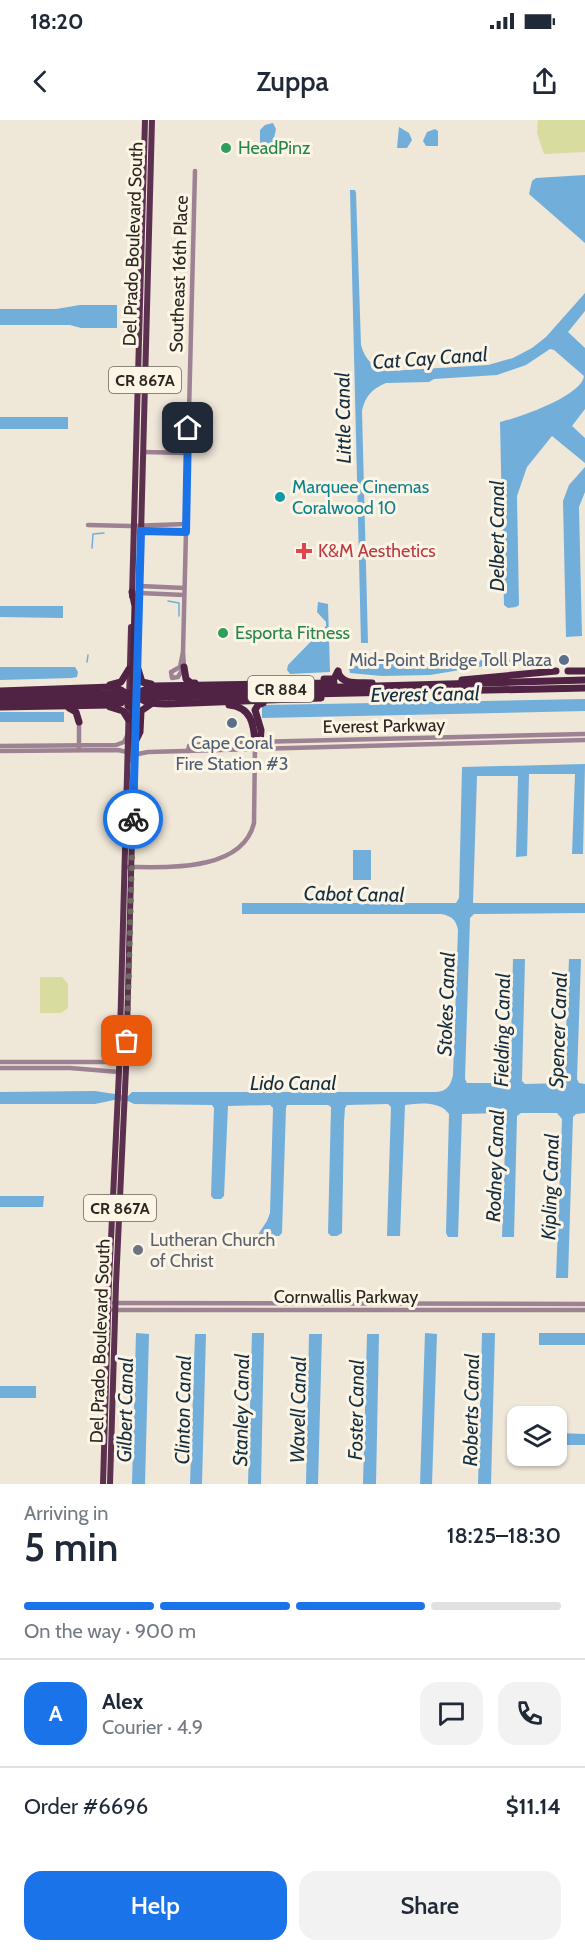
<!DOCTYPE html>
<meta charset="utf-8">
<style>
:root{--surface:#fff;--page:#f2f2f3;--text:#1f2937;--muted:#747a83;--line:#e0e1e3;--accent:#1a73e8}
body{margin:0;font-family:Cabin,sans-serif;background:var(--page);color:var(--text);height:100vh;display:flex;flex-direction:column;font-size:22px;white-space:nowrap}
*{box-sizing:border-box;margin:0}
p{font-size:20px;color:var(--muted)}
.icon{flex:none;width:33px;height:33px;fill:none;stroke:currentColor;stroke-width:2;stroke-linecap:round;stroke-linejoin:round}
.map{position:relative;height:1364px;overflow:hidden}
.drawer{display:flex;flex-direction:column;background:var(--surface);flex:1}
.drawer>*{flex:none}
.fabs{position:absolute;left:507px;top:1286px;display:grid;gap:12px}
.fabs a{display:grid;place-items:center;width:60px;height:60px;border-radius:12px;background:var(--surface);box-shadow:0 2px 4px #0004;font-size:30px}
.pin{position:absolute;display:grid;place-items:center;width:51px;height:51px;color:#fff;margin:-26px;border-radius:12px;box-shadow:0 3px 9px #0006}
.courier{position:absolute;display:grid;place-items:center;width:60px;height:60px;margin:-30px;border:4px solid #1a73e8;border-radius:50%;background:#fff;color:#222;box-shadow:0 2px 8px #0007}
.head em{font-style:normal;font-weight:600}
.head div{display:flex;flex-direction:column-reverse}
.head{display:flex;align-items:center;justify-content:space-between;height:102px;padding:0 24px}
h1{font-size:39px;font-weight:600;line-height:45px}
.bar{display:grid;grid-template-columns:repeat(4,1fr);gap:9px 6px;align-content:center;height:72px;padding:0 24px}
.bar i{height:8px;border-radius:4px;background:var(--line)}
.bar .current{background:var(--accent)}
.bar p{grid-column:span 4}
.line{display:flex;align-items:center;gap:15px;padding:0 24px;border-top:2px solid var(--line)}
.line div{flex:1}
.round{display:grid;place-items:center;flex:none;width:63px;height:63px;border-radius:18px;background:var(--page)}
.primary-button{display:flex;gap:12px;margin-top:auto;padding:12px 24px}
.primary-button a{flex:1;height:69px;border-radius:18px;background:var(--accent);color:#fff;font-size:24px;font-weight:600;line-height:69px;text-align:center}
.primary-button a+a{background:var(--page);color:var(--text)}
.status{display:flex;justify-content:space-between;align-items:center;height:42px;padding:0 30px;background:var(--surface);direction:ltr}
.status svg{height:16px;fill:currentColor}
header{display:flex;justify-content:space-between;align-items:center;height:78px;padding:0 24px;background:var(--surface);font-size:27px;font-weight:600}
.map>svg:first-child{display:block}
.green{fill:#d8dc9f}
.water{fill:#71aeda}
.lines{fill:none;stroke-linecap:round;stroke-linejoin:round}
.stream{stroke:#71aeda;stroke-width:1.5}
.tertiary{stroke:#9d8293;stroke-width:4.5}
.primary{stroke:#5c314f;stroke-width:6}
.trunk{stroke:#502243;stroke-width:7}
.trunk-bridge{stroke:#502243;stroke-width:7}
.done{stroke:#6f6a62;stroke-width:6;stroke-dasharray:0 10.8}
.route{stroke:#1a73e8;stroke-width:8}
.leisure-dot{fill:#2e9e5b;stroke:#fcf4e5;stroke-width:2}
.culture-dot{fill:#0f9aa8;stroke:#fcf4e5;stroke-width:2}
.health-dot{fill:#e0444e;stroke:#fcf4e5;stroke-width:2}
.service-dot{fill:#5c6f8a;stroke:#fcf4e5;stroke-width:2}
.worship-dot{fill:#6b7280;stroke:#fcf4e5;stroke-width:2}
.labels{text-anchor:middle;dominant-baseline:central;stroke-width:6;stroke-linejoin:round;paint-order:stroke}
.shield{fill:#fcf4e5;stroke:#69645c;stroke-width:1.5}
.shield-label{font-size:16px;font-weight:bold;fill:#2a2722}
.leisure-label{font-size:18px;fill:#27864d;stroke:#fcf4e5;text-anchor:start}
.street-label{font-size:18px;fill:#2a2722;stroke:#fcf4e5}
.culture-label{font-size:18px;fill:#0d838f;stroke:#fcf4e5;text-anchor:start}
.health-label{font-size:18px;fill:#be3a42;stroke:#fcf4e5;text-anchor:start}
.service-label{font-size:18px;fill:#4e5e75;stroke:#fcf4e5;text-anchor:end}
.worship-label{font-size:18px;fill:#5b616d;stroke:#fcf4e5;text-anchor:start}
.water-label{font-size:20px;font-style:italic;fill:#132e41;stroke:#fcf4e5}
</style>
<div class="status"><b>18:20</b><svg viewBox="0 0 49 12"><path d="M0 12V9h3v3zM5 12V6h3v6zM10 12V3h3v9zM15 12V0h3v12zM26 1h20v11H26zM47 4h2v5h-2z"/></svg></div>
<header><svg class="icon" aria-label="back" viewBox="0 0 24 24"><path d="M15 5l-7 7 7 7"/></svg>Zuppa<svg class="icon" aria-label="share" viewBox="0 0 24 24"><path d="M12 15V3M7 8l5-5 5 5M5 13v7h14v-7"/></svg></header>
<div class="map">
<svg width="585" height="1364" viewBox="0 0 585 1364">
<rect width="100%" height="100%" fill="#efe7d8"/>
<g class="green">
<path d="M538,0H585V32L544,34L537,13Z"/>
<path d="M40,857H62L68,864V888L61,893H40Z"/>
</g>
<g class="water">
<path d="M273,3L276,9L272,27L276,33L260,35V10L265,5Z"/>
<path d="M399,7L409,13L412,20L407,28H397Z"/>
<path d="M435,9L438,11V26H426L423,21L427,12Z"/>
<path d="M585,55V123L529,74L532,61L536,58Z"/>
<path d="M350,70H355L356,73L361,225C365,240 374,249 390,251L488,245L513,238L532,228L546,217L585,173V191L568,212L585,228V289L572,306L585,318V343L552,316L527,347L517,376L519,485L516,487L508,488L504,485L500,302C518,298 582,276 584,256L554,230L550,229L526,245L497,255L434,259L429,262L386,263C372,269 365,276 362,291L368,523H361Z"/>
<path d="M80,185H117V208H81L70,205H0V189H56Z"/>
<rect x="0" y="297" width="68" height="12"/>
<path d="M585,347V372L579,387L582,516L566,517L563,381L569,365Z"/>
<path d="M318,482L328,484L330,552L290,554L287,550L288,545L326,506V502L317,492Z"/>
<path d="M0,486H63V498L0,497Z"/>
<path d="M352,537H408L416,543L507,539L514,541L430,555L382,556L350,553L348,544Z"/>
<path d="M0,547H75L78,552L77,557L72,558L0,560Z"/>
<path d="M585,579V591L262,598V587L265,585Z"/>
<rect x="0" y="592" width="64" height="10"/>
<path d="M585,644L583,734H572L575,654H529L527,736L516,737L518,656H477L473,783H585V793L474,794L470,798L465,959L467,963H507L510,961L513,839H525L522,961L525,964L564,963L569,839H581L577,959L579,963L585,964V993L576,994L573,997L568,1158H556L562,999L557,993H521L517,996L514,1117H502L506,996L502,993L462,994L458,1117H448L446,1113L449,994C440,981 420,983 405,985L400,1116H387L391,987L388,984L347,985L345,988L344,1002L342,1113L337,1116H331L328,1113L331,987L328,985H287L286,988L282,1113L279,1116H257L267,1101L270,1093L273,988L270,985L228,986L224,1076L221,1079H214L211,1076L214,988L212,985L134,984L128,981L114,980L95,984H0V972L95,971L128,976L132,972H437C448,971 451,964 453,955L458,810C456,800 452,796 441,794H242V783H456L459,778L462,647Z"/>
<rect x="353" y="730" width="18" height="30"/>
<path d="M0,1076H44L43,1087H0Z"/>
<path d="M136,1213L149,1214L145,1364H132Z"/>
<path d="M252,1213H264L261,1364H248Z"/>
<path d="M425,1213L437,1214L432,1364H420Z"/>
<path d="M482,1213H495L491,1364H478Z"/>
<rect x="539" y="1213" width="46" height="12"/>
<path d="M195,1214H206L202,1364H190Z"/>
<path d="M309,1214H322L318,1364H306Z"/>
<path d="M367,1214H379L376,1364H363Z"/>
<rect x="0" y="1266" width="36" height="12"/>
<path d="M557,1313L585,1314V1325H557Z"/>
</g>
<g class="lines">
<g class="stream">
<path d="M92,428L93,414L104,413"/>
<path d="M168,481L179,483V496"/>
<path d="M87,542L88,535"/>
</g>
<g class="tertiary">
<path d="M143,332L188,333"/>
<path d="M88,405L130,406L186,404"/>
<path d="M139,409L141,411L186,412"/>
<path d="M140,466L184,468"/>
<path d="M139,473L184,475"/>
<path d="M183,532L184,547L178,557L172,558L171,552L180,547L183,532L195,51"/>
<path d="M0,626L116,625L124,622L127,616"/>
<path d="M79,629V602"/>
<path d="M0,631L118,630L127,632"/>
<path d="M188,631L189,626L208,623L585,614"/>
<path d="M134,638L138,634L148,632L585,620"/>
<path d="M125,747C164,747 242,753 254,703L255,625"/>
<path d="M0,942H119"/>
<path d="M0,948H70L119,952"/>
<path d="M114,1183L585,1184"/>
<path d="M113,1190H585"/>
</g>
<g class="primary">
<path d="M132,476L145,0"/>
<path d="M136,602L152,0"/>
<path d="M103,1364L109,1161L119,952L131,507"/>
<path d="M110,1364L116,1164L126,948L134,639"/>
</g>
<g class="trunk">
<path d="M132,472L135,486L133,565C138,583 149,584 166,584L321,578"/>
<path d="M184,547L186,559L191,563H195"/>
<path d="M138,549L142,562L151,564"/>
<path d="M568,551H585"/>
<path d="M338,552C342,566 360,562 372,563"/>
<path d="M324,559H334L338,551"/>
<path d="M462,560L556,551"/>
<path d="M110,565L121,562L129,549"/>
<path d="M0,571L112,567C122,569 129,574 133,584L134,642"/>
<path d="M169,572L585,560"/>
<path d="M0,576L96,574"/>
<path d="M169,577L585,568"/>
<path d="M0,581L96,579"/>
<path d="M229,585C251,587 254,604 255,623"/>
<path d="M128,586L140,572L153,566L334,563"/>
<path d="M0,587L111,585L121,583L130,576"/>
<path d="M110,587L123,591L128,599"/>
<path d="M69,588L76,592L79,602"/>
<path d="M136,620L140,612L141,591L151,584"/>
<path d="M260,623L261,610L255,590L258,585L263,583"/>
</g>
<g class="trunk-bridge">
<path d="M96,574L169,572"/>
<path d="M96,579L169,577"/>
</g>
</g>
<g class="lines">
<path class="done" d="M127,921L133,699"/>
<path class="route" d="M133,699L141,411L186,412L188,308"/>
</g>
<g class="leisure-dot">
<circle cx="226" cy="28" r="6"/>
<circle cx="223" cy="513" r="6"/>
</g>
<circle class="culture-dot" cx="280" cy="377" r="6"/>
<path class="health-dot" d="M301 422h6v6h6v6h-6v6h-6v-6h-6v-6h6z"/>
<g class="service-dot">
<circle cx="564" cy="540" r="6"/>
<circle cx="232" cy="603" r="6"/>
</g>
<circle class="worship-dot" cx="138" cy="1130" r="6"/>
<g class="labels">
<g class="shield">
<rect x="109" y="247" width="72" height="26" rx="4.5"/>
<rect x="248" y="556" width="66" height="26" rx="4.5"/>
<rect x="84" y="1075" width="72" height="26" rx="4.5"/>
</g>
<g class="shield-label">
<text x="145" y="260">CR 867A</text>
<text x="281" y="569">CR 884</text>
<text x="120" y="1088">CR 867A</text>
</g>
<g class="leisure-label">
<text x="238" y="28">HeadPinz</text>
<text x="235" y="513">Esporta Fitness</text>
</g>
<g class="street-label">
<text transform="translate(133 124) rotate(-88)">Del Prado Boulevard South</text>
<text transform="translate(179 154) rotate(-88)">Southeast 16th Place</text>
<text transform="translate(384 606) rotate(-1)">Everest Parkway</text>
<text x="346" y="1177">Cornwallis Parkway</text>
<text transform="translate(100 1221) rotate(-88)">Del Prado Boulevard South</text>
</g>
<g class="culture-label">
<text x="292" y="367">Marquee Cinemas<tspan x="292" dy="21">Coralwood 10</tspan></text>
</g>
<g class="health-label">
<text x="318" y="431">K&amp;M Aesthetics</text>
</g>
<g class="service-label">
<text x="552" y="540">Mid-Point Bridge Toll Plaza</text>
<text x="232" y="623" text-anchor="middle">Cape Coral<tspan x="232" dy="21">Fire Station #3</tspan></text>
</g>
<g class="worship-label">
<text x="150" y="1120">Lutheran Church<tspan x="150" dy="21">of Christ</tspan></text>
</g>
<g class="water-label">
<text transform="translate(430 238) rotate(-4)">Cat Cay Canal</text>
<text transform="translate(343 298) rotate(-91)">Little Canal</text>
<text transform="translate(497 416) rotate(-90)">Delbert Canal</text>
<text transform="translate(425 574) rotate(-1)">Everest Canal</text>
<text transform="translate(354 774) rotate(1)">Cabot Canal</text>
<text transform="translate(446 884) rotate(-88)">Stokes Canal</text>
<text transform="translate(502 910) rotate(-89)">Fielding Canal</text>
<text transform="translate(558 910) rotate(-88)">Spencer Canal</text>
<text x="293" y="963">Lido Canal</text>
<text transform="translate(495 1046) rotate(-88)">Rodney Canal</text>
<text transform="translate(550 1067) rotate(-88)">Kipling Canal</text>
<text transform="translate(125 1290) rotate(-89)">Gilbert Canal</text>
<text transform="translate(183 1290) rotate(-89)">Clinton Canal</text>
<text transform="translate(241 1290) rotate(-89)">Stanley Canal</text>
<text transform="translate(298 1290) rotate(-89)">Wavell Canal</text>
<text transform="translate(356 1290) rotate(-89)">Foster Canal</text>
<text transform="translate(471 1290) rotate(-89)">Roberts Canal</text>
</g>
</g>
</svg>
<div class="fabs">
<a><svg class="icon" aria-label="layers" viewBox="0 0 24 24"><path d="M12 4l9 5-9 5-9-5zM3 14l9 5 9-5"/></svg></a>
</div>
<div class="pin" style="left:127px;top:921px;background:#ea580c"><svg class="icon" aria-label="bag" viewBox="0 0 24 24"><path d="M5 8h14l-1 12H6zM9 8a3 3 0 0 1 6 0"/></svg></div>
<div class="pin" style="left:188px;top:308px;background:#1f2937"><svg class="icon" aria-label="home" viewBox="0 0 24 24"><path d="M3 11l9-7 9 7M6 9v11h12V9"/></svg></div>
<div class="courier" style="left:133px;top:699px"><svg class="icon" aria-label="bike" viewBox="0 0 24 24"><circle cx="6" cy="16" r="4"/><circle cx="18" cy="16" r="4"/><path d="M6 16l4-8h5l3 8M10 8l3 8H6M13 5h3"/></svg></div>
</div>
<section class="drawer">
<div class="head"><div><h1>5 min</h1><p>Arriving in</p></div><em>18:25–18:30</em></div>
<div class="bar"><i class="current"></i><i class="current"></i><i class="current"></i><i></i><p>On the way · 900 m</p></div>
<div class="line" style="height:108px"><b class="round" style="background:var(--accent);color:#fff">A</b><div><b>Alex</b><p>Courier · 4.9</p></div><a class="round"><svg class="icon" aria-label="chat" viewBox="0 0 24 24"><path d="M4 5h16v11H9l-5 4z"/></svg></a><a class="round"><svg class="icon" aria-label="phone" viewBox="0 0 24 24"><path d="M5 4h4l2 5-3 2q2 4 5 5l2-3 5 2v4C11 20 4 13 5 4z"/></svg></a></div>
<div class="line" style="height:78px"><div>Order #6696</div><b>$11.14</b></div>
<div class="primary-button"><a>Help</a><a>Share</a></div>
</section>
